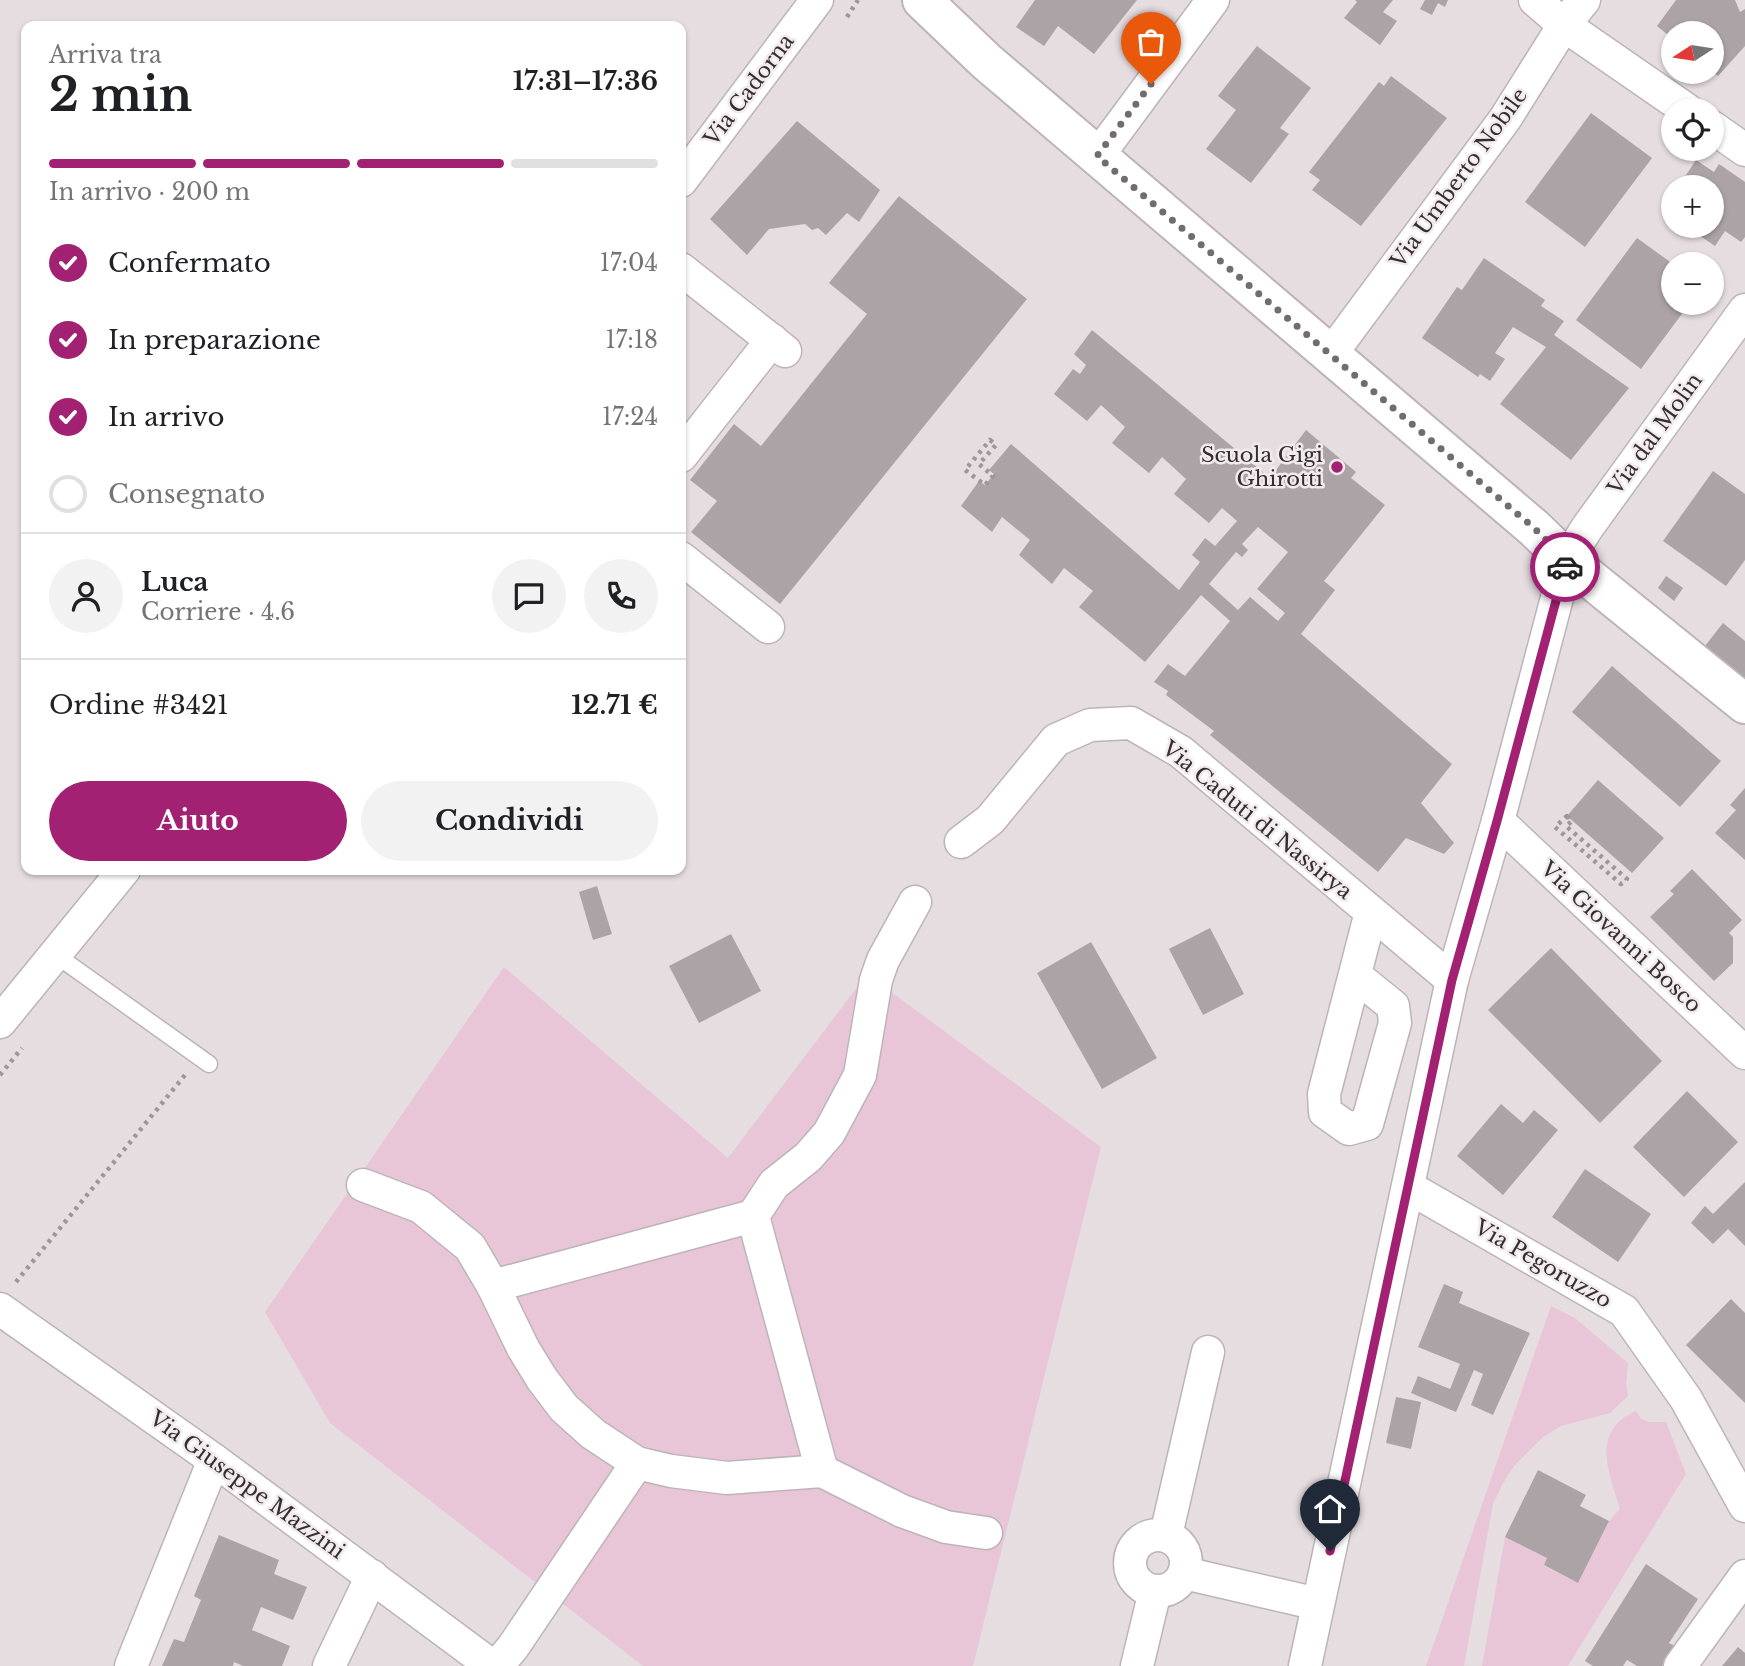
<!DOCTYPE html>
<html lang="it">
<meta charset="utf-8">
<style>
:root{--surface:#fff;--page:#f2f2f2;--text:#202124;--muted:#757577;--line:#e0e0e0;--accent:#a22172}
body{margin:0;font-family:"Libre Baskerville",serif;background:var(--page);color:var(--text);height:100vh;display:flex;flex-direction:column;font-size:26px;white-space:nowrap}
*{box-sizing:border-box;margin:0}
p{font-size:23px;color:var(--muted)}
.icon{flex:none;width:38px;height:38px;fill:none;stroke:currentColor;stroke-width:2;stroke-linecap:round;stroke-linejoin:round}
.map{position:relative;flex:1;overflow:hidden}
.panel{position:absolute;left:21px;top:21px;width:665px;height:854px;display:flex;flex-direction:column;background:var(--surface);border-radius:14px;box-shadow:0 2px 5px #0004}
.panel>*{flex:none}
.needle{width:46px;rotate:258deg}
.buttons{position:absolute;left:1661px;top:21px;display:grid;gap:14px}
.buttons a{display:grid;place-items:center;width:63px;height:63px;border-radius:50%;background:var(--surface);box-shadow:0 2px 5px #0004;font-size:35px}
.pin{position:absolute;display:grid;place-items:center;width:60px;height:60px;color:#fff;margin:-72px -30px;border-radius:50% 50% 50% 0;rotate:-45deg;box-shadow:0 0 7px #0007}
.pin .icon{rotate:45deg}
.courier{position:absolute;display:grid;place-items:center;width:70px;height:70px;margin:-35px;border:5px solid #a22172;border-radius:50%;background:#fff;color:#222;box-shadow:0 2px 9px #0007}
.headline em{font-style:normal;font-weight:700}
.headline div{display:flex;flex-direction:column-reverse}
.headline{display:flex;align-items:center;justify-content:space-between;height:119px;padding:0 28px}
h1{font-size:46px;font-weight:700;line-height:52px}
.bar{display:grid;grid-template-columns:repeat(4,1fr);gap:10px 7px;align-content:center;height:84px;padding:0 28px}
.bar i{height:9px;border-radius:5px;background:var(--line)}
.bar .on{background:var(--accent)}
.bar p{grid-column:span 4}
.line{display:flex;align-items:center;gap:18px;padding:0 28px;border-top:2px solid var(--line)}
.line div{flex:1}
.round{display:grid;place-items:center;flex:none;width:74px;height:74px;border-radius:37px;background:var(--page)}
ol{padding:0 28px;list-style:none}
li{display:flex;align-items:center;gap:21px;height:77px}
li p{margin-inline-start:auto}
li .icon{padding:7px;border-radius:50%;background:var(--accent);color:#fff;stroke-width:4}
li:last-child{color:var(--muted)}
li i{width:38px;height:38px;border:4px solid var(--line);border-radius:50%}
.primary-button{display:flex;gap:14px;margin-top:auto;padding:14px 28px}
.primary-button a{flex:1;height:80px;border-radius:42px;background:var(--accent);color:#fff;font-size:28px;font-weight:700;line-height:80px;text-align:center}
.primary-button a+a{background:var(--page);color:var(--text)}
.map>svg:first-child{display:block}
.green{fill:#e9c6d7}
.building{fill:#aca3a7;fill-rule:evenodd}
.lines{fill:none;stroke-linecap:round;stroke-linejoin:round}
.lane-casing{stroke:#bdb4b8;stroke-width:19}
.street-casing{stroke:#bdb4b8;stroke-width:35}
.secondary-casing{stroke:#bdb4b8;stroke-width:42}
.path{stroke:#9e979a;stroke-width:4.5;stroke-dasharray:3.5 5;stroke-linecap:butt}
.lane{stroke:#fff;stroke-width:16}
.street{stroke:#fff;stroke-width:32}
.secondary{stroke:#fff;stroke-width:38}
.done{stroke:#716c6e;stroke-width:7;stroke-dasharray:0 12.6}
.route{stroke:#a22172;stroke-width:9}
.poi-dot{fill:#a22172;stroke:#f3eaee;stroke-width:2.5}
.labels{text-anchor:middle;dominant-baseline:central;stroke-width:5;stroke-linejoin:round;paint-order:stroke}
.street-label{font-size:21px;fill:#322f30;stroke:#f3eaee}
.poi-label{font-size:21px;fill:#322f30;stroke:#f3eaee;text-anchor:end}
</style>
<div class="map">
<svg width="1745" height="1666" viewBox="0 0 1745 1666">
<rect width="100%" height="100%" fill="#e6dde1"/>
<g class="green">
<path d="M504,967L728,1158L867,974L1101,1147L973,1666H643L330,1423L265,1312Z"/>
<path d="M1551,1306L1575,1318L1628,1363L1626,1384L1628,1396L1610,1413L1561,1426L1543,1437L1514,1466L1502,1485L1493,1504L1464,1666H1426Z"/>
<path d="M1636,1411L1641,1419L1650,1422H1666L1686,1474L1568,1666H1482L1505,1537L1547,1558L1544,1566L1578,1583L1609,1521L1620,1509C1609,1473 1590,1431 1636,1411Z"/>
</g>
<g class="building">
<path d="M1035,0H1137L1094,54L1058,26L1044,46L1016,27Z"/>
<path d="M1355,0H1393L1383,12L1397,21L1380,45L1344,18L1357,2Z"/>
<path d="M1425,0H1448L1445,7L1438,3L1432,15L1420,9Z"/>
<path d="M1676,0H1735L1740,12L1745,9V46L1718,76L1712,71V33H1673V39L1657,26Z"/>
<path d="M1257,46L1311,88L1280,128L1289,134L1251,183L1206,149L1236,110L1218,96Z"/>
<path d="M1391,76L1447,118L1361,226L1312,190L1320,180L1309,172L1379,82L1384,86Z"/>
<path d="M1591,113L1652,158L1585,247L1525,202Z"/>
<path d="M797,121L880,190L859,222L847,213L826,235L818,228L812,230L805,224L769,229L747,255L710,219Z"/>
<path d="M1696,160L1714,172L1719,164L1745,182V237L1741,242L1725,231L1715,246L1685,226H1712V187H1678Z"/>
<path d="M1673,194V217L1662,210Z"/>
<path d="M899,196L1027,299L780,604L691,532L717,501L690,480L734,424L761,446L867,314L829,283Z"/>
<path d="M1637,238L1673,264V303H1690L1641,369L1576,320Z"/>
<path d="M1484,258L1545,300L1541,306L1564,321L1554,335L1629,388L1571,460L1500,404L1546,347L1513,327L1495,353L1505,359L1490,381L1480,374L1478,377L1422,338L1457,287L1462,290Z"/>
<path d="M1092,330L1270,478L1306,430L1356,472L1351,478L1385,505L1324,581L1335,590L1301,634L1452,764L1421,803L1454,843L1444,854L1406,838L1378,872L1210,735L1214,731L1166,695L1168,691L1154,682L1168,664L1185,676L1230,621L1201,595L1145,662L1079,607L1093,591L1064,568L1052,584L1019,555L1030,540L1002,517L992,532L961,506L979,481L985,485L994,474L989,470L1011,444L1179,590L1200,562L1192,555L1205,538L1215,546L1237,521L1222,508L1209,523L1174,494L1186,479L1162,457L1149,473L1112,443L1125,427L1101,405L1087,421L1054,394L1073,369L1080,374L1086,365L1074,354ZM1258,527L1288,552L1257,589L1285,613L1278,621L1250,597L1238,610L1209,584L1236,552L1242,557L1248,550L1242,544Z"/>
<path d="M1713,471L1745,494V560L1726,586L1663,541Z"/>
<path d="M1666,576L1683,588L1674,601L1658,588Z"/>
<path d="M1723,623L1745,641V680L1705,646Z"/>
<path d="M1612,666L1721,761L1680,807L1572,712Z"/>
<path d="M1598,780L1664,838L1632,873L1567,816Z"/>
<path d="M1745,788V860L1715,833L1736,810L1730,805Z"/>
<path d="M1692,869L1742,920L1729,933L1733,937V963L1714,981L1650,917L1674,894L1670,891Z"/>
<path d="M597,886L612,934L593,940L579,892Z"/>
<path d="M1210,928L1244,994L1203,1015L1169,949Z"/>
<path d="M731,934L761,991L699,1023L669,966Z"/>
<path d="M1091,942L1157,1058L1102,1089L1037,973Z"/>
<path d="M1551,948L1662,1061L1600,1123L1488,1010Z"/>
<path d="M1687,1091L1738,1142L1684,1197L1633,1147Z"/>
<path d="M1501,1104L1523,1123L1534,1110L1558,1130L1503,1195L1457,1156Z"/>
<path d="M1585,1169L1651,1214L1618,1262L1552,1217Z"/>
<path d="M1745,1182V1246L1728,1229L1713,1244L1691,1223L1705,1206L1713,1214Z"/>
<path d="M1444,1284L1463,1292L1459,1303L1530,1333L1493,1415L1471,1405L1483,1374L1474,1370L1456,1412L1411,1393L1418,1376L1450,1389L1460,1364L1418,1347Z"/>
<path d="M1731,1299L1745,1313V1403L1686,1345Z"/>
<path d="M1396,1397L1421,1402L1411,1449L1386,1443Z"/>
<path d="M1538,1470L1586,1495L1580,1506L1609,1521L1578,1583L1544,1565L1547,1558L1505,1537Z"/>
<path d="M219,1535L279,1560L274,1574L307,1587L293,1620L261,1607L252,1630L290,1646L282,1666H243L234,1662L233,1666H162L174,1639L184,1642L201,1600L194,1596Z"/>
<path d="M1646,1564L1698,1599L1669,1643L1675,1646L1662,1666H1637L1627,1660L1623,1666H1593L1585,1661Z"/>
<path d="M1738,1647L1745,1653V1666H1722Z"/>
</g>
<g class="lines">
<g class="lane-casing">
<path id="lane" d="M56,955L209,1064"/>
</g>
<g class="street-casing">
<g id="street">
<path d="M1535,0L1564,25L1687,110"/>
<path d="M1712,127L1745,150"/>
<path d="M1097,157L1213,0"/>
<path d="M681,181L817,0"/>
<path d="M681,269L785,351"/>
<path d="M1331,354L1505,119L1564,25L1584,0"/>
<path d="M681,456L772,340"/>
<path d="M681,558L768,627"/>
<path d="M1498,821L1745,1053"/>
<path d="M961,842L990,820L1056,740L1090,725L1131,723L1181,752L1452,980"/>
<path d="M1356,976L1393,1006L1395,1023L1367,1124L1349,1129L1325,1112L1324,1094L1371,912"/>
<path d="M0,1022L124,870"/>
<path d="M363,1185L421,1207L470,1247L493,1286L523,1348L542,1379L564,1408L593,1434L637,1463"/>
<path d="M1408,1187L1624,1311L1686,1399L1745,1506"/>
<path d="M753,1216L822,1471"/>
<path d="M493,1286L753,1216L774,1184L808,1157L829,1133L860,1075L876,980L883,960L915,902"/>
<path d="M0,1309L214,1460L492,1666"/>
<circle cx="1158" cy="1563" r="28"/>
<path d="M1166,1535L1208,1352"/>
<path d="M1184,1573L1318,1604"/>
<path d="M131,1666L214,1460"/>
<path d="M329,1666L372,1576"/>
<path d="M497,1666L513,1647L637,1463L671,1471L727,1478L822,1471L902,1511L946,1527L986,1533"/>
<path d="M1137,1666L1155,1591"/>
<path d="M1305,1666L1452,980L1498,821L1567,560L1587,528L1745,310"/>
<path d="M1680,1666L1745,1576"/>
</g>
</g>
<g class="secondary-casing">
<path id="secondary" d="M922,0L987,62L1534,528L1567,560L1745,704"/>
</g>
<g class="path">
<path d="M847,17L858,0"/>
<path d="M990,440L996,445L979,464L993,476L985,485L965,470Z"/>
<path d="M1567,816L1572,821L1566,826L1627,879L1621,884L1555,827Z"/>
<path d="M0,1075L22,1048"/>
<path d="M16,1282L185,1075"/>
</g>
<use href="#lane" class="lane"/>
<use href="#street" class="street"/>
<use href="#secondary" class="secondary"/>
</g>
<g class="lines">
<path class="done" d="M1151,84L1097,156L1534,528L1567,560L1565,567"/>
<path class="route" d="M1330,1551L1452,980L1497,821L1565,567"/>
</g>
<circle class="poi-dot" cx="1337" cy="467" r="7"/>
<g class="labels">
<g class="street-label">
<text transform="translate(749 90) rotate(-53)">Via Cadorna</text>
<text transform="translate(1459 178) rotate(-54)">Via Umberto Nobile</text>
<text transform="translate(1655 434) rotate(-54)">Via dal Molin</text>
<text transform="translate(1257 820) rotate(39)">Via Caduti di Nassirya</text>
<text transform="translate(1621 937) rotate(43)">Via Giovanni Bosco</text>
<text transform="translate(1543 1264) rotate(30)">Via Pegoruzzo</text>
<text transform="translate(247 1485) rotate(36)">Via Giuseppe Mazzini</text>
</g>
<g class="poi-label">
<text x="1323" y="455">Scuola Gigi<tspan x="1323" dy="24">Ghirotti</tspan></text>
</g>
</g>
</svg>
<div class="buttons">
<a><svg class="needle" viewBox="-14 -14 28 28"><path d="M0-13l5 13h-10z" fill="#e53935"/><path d="M0 13l5-13h-10z" fill="#757577"/></svg></a>
<a><svg class="icon" aria-label="locate" viewBox="0 0 24 24"><circle cx="12" cy="12" r="6"/><path d="M12 2v4M12 18v4M2 12h4M18 12h4"/></svg></a>
<a>+</a>
<a>−</a>
</div>
<div class="pin" style="left:1151px;top:84px;background:#ea580c"><svg class="icon" aria-label="bag" viewBox="0 0 24 24"><path d="M5 8h14l-1 12H6zM9 8a3 3 0 0 1 6 0"/></svg></div>
<div class="pin" style="left:1330px;top:1551px;background:#1f2937"><svg class="icon" aria-label="home" viewBox="0 0 24 24"><path d="M3 11l9-7 9 7M6 9v11h12V9"/></svg></div>
<div class="courier" style="left:1565px;top:567px"><svg class="icon" aria-label="car" viewBox="0 0 24 24"><path d="M5 17H2v-5l4-1 3-4h7l3 4 3 1v5h-3M9 17h6M6 11h13"/><circle cx="7" cy="17" r="2"/><circle cx="17" cy="17" r="2"/></svg></div>
<section class="panel">
<div class="headline"><div><h1>2 min</h1><p>Arriva tra</p></div><em>17:31–17:36</em></div>
<div class="bar"><i class="on"></i><i class="on"></i><i class="on"></i><i></i><p>In arrivo · 200 m</p></div>
<ol>
<li><svg class="icon" aria-label="check" viewBox="0 0 24 24"><path d="M5 12l5 5 9-10"/></svg>Confermato<p>17:04</p></li>
<li><svg class="icon" aria-label="check" viewBox="0 0 24 24"><path d="M5 12l5 5 9-10"/></svg>In preparazione<p>17:18</p></li>
<li><svg class="icon" aria-label="check" viewBox="0 0 24 24"><path d="M5 12l5 5 9-10"/></svg>In arrivo<p>17:24</p></li>
<li><i></i>Consegnato</li>
</ol>
<div class="line" style="height:126px"><a class="round"><svg class="icon" aria-label="person" viewBox="0 0 24 24"><circle cx="12" cy="8" r="4"/><path d="M4 21q1-7 8-7t8 7"/></svg></a><div><b>Luca</b><p>Corriere · 4.6</p></div><a class="round"><svg class="icon" aria-label="chat" viewBox="0 0 24 24"><path d="M4 5h16v11H9l-5 4z"/></svg></a><a class="round"><svg class="icon" aria-label="phone" viewBox="0 0 24 24"><path d="M5 4h4l2 5-3 2q2 4 5 5l2-3 5 2v4C11 20 4 13 5 4z"/></svg></a></div>
<div class="line" style="height:91px"><div>Ordine #3421</div><b>12.71 €</b></div>
<div class="primary-button"><a>Aiuto</a><a>Condividi</a></div>
</section>
</div>
